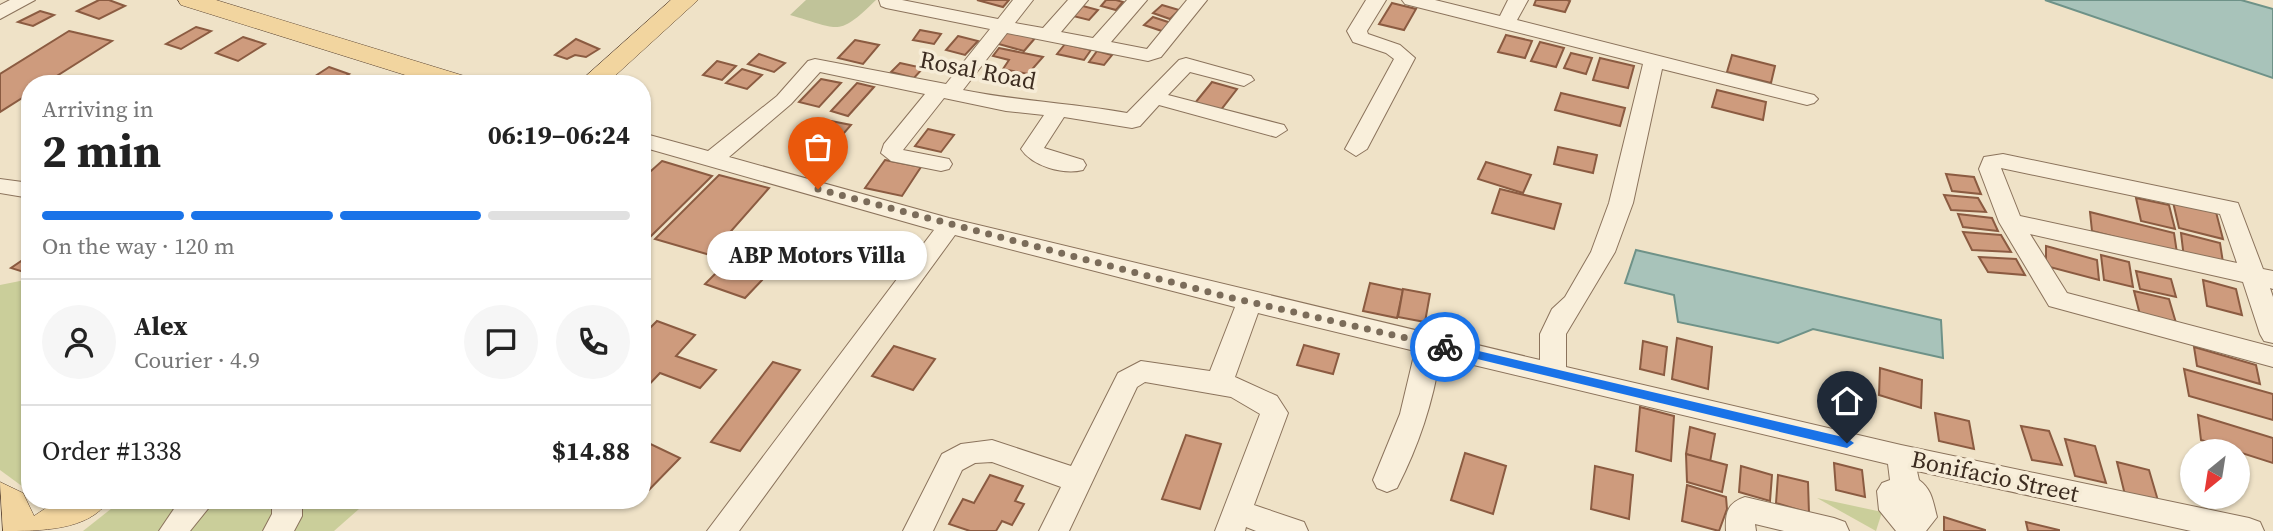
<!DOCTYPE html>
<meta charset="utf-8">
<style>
:root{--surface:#fff;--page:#f6f6f6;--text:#222;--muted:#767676;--line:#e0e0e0;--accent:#1a73e8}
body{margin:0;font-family:"Source Serif 4",serif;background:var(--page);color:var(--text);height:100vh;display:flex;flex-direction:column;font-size:26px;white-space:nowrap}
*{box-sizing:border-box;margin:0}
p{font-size:23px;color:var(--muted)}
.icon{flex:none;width:38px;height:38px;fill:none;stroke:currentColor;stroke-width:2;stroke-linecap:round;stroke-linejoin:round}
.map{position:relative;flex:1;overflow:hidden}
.drawer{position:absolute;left:21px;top:75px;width:630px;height:434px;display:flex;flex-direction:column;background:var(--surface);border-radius:28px;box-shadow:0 2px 5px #0004}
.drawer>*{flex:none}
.needle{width:46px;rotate:210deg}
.buttons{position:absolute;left:2180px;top:439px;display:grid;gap:14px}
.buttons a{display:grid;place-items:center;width:70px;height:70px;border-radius:50%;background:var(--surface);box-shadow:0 2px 5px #0004;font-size:35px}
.pin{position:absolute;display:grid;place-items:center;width:60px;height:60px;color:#fff;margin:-72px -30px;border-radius:50% 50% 50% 0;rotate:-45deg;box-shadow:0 0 7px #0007}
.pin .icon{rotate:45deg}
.courier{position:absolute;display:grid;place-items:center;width:70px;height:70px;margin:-35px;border:5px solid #1a73e8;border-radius:50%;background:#fff;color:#222;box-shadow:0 2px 9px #0007}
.bubble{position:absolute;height:49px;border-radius:24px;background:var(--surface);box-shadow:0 2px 5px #0004;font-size:23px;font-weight:700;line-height:49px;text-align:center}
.summary em{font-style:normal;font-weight:700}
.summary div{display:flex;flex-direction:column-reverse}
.summary{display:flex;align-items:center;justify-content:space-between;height:119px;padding:0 21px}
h1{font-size:46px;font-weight:700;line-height:52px}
.bar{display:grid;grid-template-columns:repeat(4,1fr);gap:10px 7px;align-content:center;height:84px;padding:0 21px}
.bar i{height:9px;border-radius:5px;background:var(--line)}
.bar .selected{background:var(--accent)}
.bar p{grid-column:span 4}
.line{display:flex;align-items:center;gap:18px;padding:0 21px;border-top:2px solid var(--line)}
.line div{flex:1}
.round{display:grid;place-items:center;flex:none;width:74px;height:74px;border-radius:37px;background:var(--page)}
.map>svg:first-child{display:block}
.green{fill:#cace9a}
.cemetery{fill:#c0c399}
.water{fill:#a8c3ba;stroke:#6e9288;stroke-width:2}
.building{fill:#ce9b7d;stroke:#8b5b41;stroke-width:2}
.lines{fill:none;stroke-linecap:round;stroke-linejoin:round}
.minor-casing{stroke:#8b735c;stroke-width:2}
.major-casing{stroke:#594230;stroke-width:1}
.minor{fill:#f9efdb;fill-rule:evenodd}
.major{fill:#f2d59f;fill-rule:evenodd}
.route{fill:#1a73e8}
.done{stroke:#7b6c5a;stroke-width:7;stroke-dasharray:0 12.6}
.labels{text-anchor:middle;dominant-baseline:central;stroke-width:7;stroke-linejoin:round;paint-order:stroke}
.street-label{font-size:24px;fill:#3c2c20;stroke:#f6ecd7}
</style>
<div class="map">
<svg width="2273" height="531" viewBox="0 0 2273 531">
<rect width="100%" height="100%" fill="#efe2c7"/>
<g class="green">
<path d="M30,279V492L0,470V285Z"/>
<path d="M1817,498L1882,512L1876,531Z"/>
<path d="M121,501H368L334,531H83Z"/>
</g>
<path class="cemetery" d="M806,0H876C837,38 840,29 790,15Z"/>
<g class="water">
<path d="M2045,0H2241L2273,9V78Z"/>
<path d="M1636,250L1941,320L1943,358L1813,329L1778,343L1678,322L1674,295L1625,283Z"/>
</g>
<g class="building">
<path d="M99,0H109L125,6L99,19L77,11Z"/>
<path d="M977,0H1009L1003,7Z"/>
<path d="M1106,0H1116L1123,2L1116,10L1101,6Z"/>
<path d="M1536,0H1567L1570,1L1565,12L1534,5Z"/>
<path d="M1392,3L1416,9L1404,30L1379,24Z"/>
<path d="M1079,5L1098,10L1089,20L1069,15Z"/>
<path d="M1162,5L1179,10L1170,19L1153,13Z"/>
<path d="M40,11L54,15L33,26L18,22Z"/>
<path d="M1153,17L1171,23L1162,31L1144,25Z"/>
<path d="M196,27L211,31L181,49L166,44Z"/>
<path d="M920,30L941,34L934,44L913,40Z"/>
<path d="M1007,30L1036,37L1024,51L995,43Z"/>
<path d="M69,31L112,41L44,84H30V93L0,112V74Z"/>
<path d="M1506,35L1532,41L1525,58L1498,52Z"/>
<path d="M958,36L978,41L965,55L946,50Z"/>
<path d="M243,37L265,44L238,61L216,53Z"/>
<path d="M576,39L599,49L586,57L575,55L567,59L555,55Z"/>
<path d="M855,40L879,45L863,64L838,58Z"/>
<path d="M1540,42L1564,48L1556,67L1531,61Z"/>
<path d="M1065,44L1091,50L1084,60L1057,54Z"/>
<path d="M999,48L1043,57L1028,74L1003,69L1009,60L993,56Z"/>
<path d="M1097,51L1112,55L1104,65L1089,62Z"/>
<path d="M1571,53L1592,58L1586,74L1564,68Z"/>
<path d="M759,54L785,63L774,72L748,64Z"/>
<path d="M1732,55L1775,66L1771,83L1727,72Z"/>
<path d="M1600,58L1634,66L1628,88L1593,80Z"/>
<path d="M717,61L736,66L722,80L703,75Z"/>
<path d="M900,63L923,68L914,78L891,72Z"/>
<path d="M329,67L349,74L333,84H303Z"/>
<path d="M742,69L762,75L747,89L726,83Z"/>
<path d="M821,79L841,83L819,107L799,102Z"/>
<path d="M1212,82L1237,89L1220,111L1195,103Z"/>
<path d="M857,83L874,87L848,116L831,111Z"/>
<path d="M1717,90L1766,102L1763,120L1712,107Z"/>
<path d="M1561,93L1625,108L1620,126L1555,110Z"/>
<path d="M831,121L851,125L838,140L819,136Z"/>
<path d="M928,129L954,135L941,152L915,146Z"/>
<path d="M1558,147L1597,155L1593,173L1554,164Z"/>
<path d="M885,160L921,167L902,196L865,188Z"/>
<path d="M662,161L712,176L648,239L642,237V179Z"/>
<path d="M1486,162L1531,175L1523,193L1478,179Z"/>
<path d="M1946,174L1974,177L1981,194L1952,191Z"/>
<path d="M719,175L769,188L710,255L655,239Z"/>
<path d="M1500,189L1561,204L1554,229L1492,213Z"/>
<path d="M1944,195L1978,198L1986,212L1951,210Z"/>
<path d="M2136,198L2169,205L2175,229L2141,221Z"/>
<path d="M2173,202L2216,212L2223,239L2179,228Z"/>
<path d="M2090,212L2174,233L2177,253L2092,231Z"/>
<path d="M1958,214L1992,218L1998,231L1963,227Z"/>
<path d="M1963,232L2001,235L2011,252L1972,250Z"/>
<path d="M2181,233L2220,243L2224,269L2184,258Z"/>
<path d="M2046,246L2097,260L2099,280L2046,266Z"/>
<path d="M30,255V274L11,268Z"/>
<path d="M2101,255L2129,262L2133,287L2104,280Z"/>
<path d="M1979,257L2016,259L2025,275L1988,272Z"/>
<path d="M725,264L764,278L745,298L705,284Z"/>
<path d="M2136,271L2171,279L2176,297L2140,289Z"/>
<path d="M2203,280L2236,289L2242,315L2207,306Z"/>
<path d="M1370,283L1403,290L1397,318L1363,311Z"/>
<path d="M1403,289L1430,294L1425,322L1398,317Z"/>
<path d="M2134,291L2169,299L2176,323L2140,315Z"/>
<path d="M657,321L695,335L676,356L716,370L700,388L660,373L642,392V336Z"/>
<path d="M1677,338L1712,347L1708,389L1672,379Z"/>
<path d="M1643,341L1667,347L1664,375L1640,369Z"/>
<path d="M1304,345L1339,354L1333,374L1297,365Z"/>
<path d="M894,346L935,359L913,390L872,376Z"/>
<path d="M2194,347L2256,365L2260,384L2197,366Z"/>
<path d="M773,362L800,370L740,451L711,442Z"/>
<path d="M1880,368L1922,380L1921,408L1879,395Z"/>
<path d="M2184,369L2273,394V420L2189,396Z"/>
<path d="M1640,407L1674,416L1671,461L1636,451Z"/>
<path d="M1935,413L1969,421L1974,449L1939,441Z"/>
<path d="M2198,415L2273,438V463L2201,440Z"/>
<path d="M2021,426L2049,431L2062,465L2032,460Z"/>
<path d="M1690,427L1715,434L1710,462L1686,454Z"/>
<path d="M1186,435L1221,444L1200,509L1162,499Z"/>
<path d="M2065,439L2095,446L2106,483L2075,476Z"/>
<path d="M642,440L680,458L642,497Z"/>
<path d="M1465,453L1506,466L1493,514L1451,500Z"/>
<path d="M1686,454L1727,465L1722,492L1687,482Z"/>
<path d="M2117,462L2149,470L2159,504L2125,495Z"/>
<path d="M1834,463L1862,470L1865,497L1836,490Z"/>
<path d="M1595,466L1633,475L1629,519L1591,509Z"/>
<path d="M1741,466L1772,475L1770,501L1739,492Z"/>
<path d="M990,475L1023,486L1015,501L1024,504L1012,525L1002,521L996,531H970L949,524L963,499L974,503Z"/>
<path d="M1778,475L1808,482L1809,513L1776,503Z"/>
<path d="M1687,485L1726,497L1727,509L1719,531L1682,521Z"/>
<path d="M1944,517L1985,530V531H1944Z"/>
<path d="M2026,522L2059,530V531H2028Z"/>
</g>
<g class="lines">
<g class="minor-casing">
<g id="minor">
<path d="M10,0H35L0,19V5Z"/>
<path d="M879,0H902L998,19L1013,0H1033L1015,23L1043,28L1068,0H1088L1061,32L1093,38L1127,0H1147L1111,42L1147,49L1187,0H1207L1161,57L1148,61L1007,33L963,90C1017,101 1072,103 1127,113L1179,60L1186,58L1251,76L1254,80L1244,86L1190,72L1168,95L1284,125L1287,130L1276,137L1159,105L1140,126L1132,128L1064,117L1044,148L1083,160L1086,165L1083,170C1063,175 1032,166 1021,149L1044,115L1006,111L944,98L903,150L949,159L952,164L949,169L941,171L891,161L881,153L884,144L925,94L820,72L791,104L729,157L949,218L1540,360V334L1552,309L1565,297L1591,252L1609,203L1643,64L1405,4L1402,0H1435L1500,16L1508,0H1528L1517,20L1814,95L1818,99L1814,103L1807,105L1662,69L1633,203L1615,252L1566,334V367L1901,445L2249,518L2260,522L2264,531H2191L1917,471L1919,480C1932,489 1933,502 1937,517L1926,531H1896L1879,510L1877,491L1882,483L1890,480L1888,464L1440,357C1433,403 1418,447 1397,488L1387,492L1377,488L1373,480L1400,414L1415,351L1258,313L1235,377L1277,396L1288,413L1254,505L1304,522L1308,531H1256L1246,527L1245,531H1215L1260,414L1231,397L1145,382L1137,387L1069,531H1039L1061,487L992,462L975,463L962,470L933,531H903L942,454L961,444L992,440L1071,466L1118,373L1141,361L1210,371L1235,307L955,235L739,531H707L934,230L642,147V133L708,151L777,96L808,61L815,59L946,84L990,29L886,8L881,6Z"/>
<path d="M1366,0H1386L1367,31L1368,34L1400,45L1415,58L1367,149L1356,156L1345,149L1394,59L1386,53L1353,42L1347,31Z"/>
<path d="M2003,154L2238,203L2263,269L2273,271V289L2270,288L2273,297V343L2264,341L2260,334L2243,282L2030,234L2067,293L2273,347V367L2049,306L1999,222L1979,169L1984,157ZM2001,168L2220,214L2237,263L2020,216Z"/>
<path d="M0,179L30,183V198L0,193Z"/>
<path d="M1745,497L1834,518L1845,522L1849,531H1784L1755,524L1756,531H1726C1725,513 1727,503 1745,497Z"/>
<path d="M180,500H215L190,531H159Z"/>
<path d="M272,500H302V516L294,531H263L272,514Z"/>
</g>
</g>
<g class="major-casing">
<g id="major">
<path d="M178,0H216L471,78L475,84H434L181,5Z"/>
<path d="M671,0H698L606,84H577Z"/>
<path d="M0,482L23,493L34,516L58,500H109C89,531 40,531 3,531Z"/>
</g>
</g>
<use href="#minor" class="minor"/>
<use href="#major" class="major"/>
</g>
<path class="route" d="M1445,343L1847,438L1854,443L1847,448L1440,350L1439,347Z"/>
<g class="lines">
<path class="done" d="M818,189L1224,296L1445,347"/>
</g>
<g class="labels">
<g class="street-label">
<text transform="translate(978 70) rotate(11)">Rosal Road</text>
<text transform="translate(1995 476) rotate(12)">Bonifacio Street</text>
</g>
</g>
</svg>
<div class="buttons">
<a><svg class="needle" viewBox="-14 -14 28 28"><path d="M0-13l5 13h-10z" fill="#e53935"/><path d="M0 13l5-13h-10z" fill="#767676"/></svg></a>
</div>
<div class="pin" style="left:818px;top:189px;background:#ea580c"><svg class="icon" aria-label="bag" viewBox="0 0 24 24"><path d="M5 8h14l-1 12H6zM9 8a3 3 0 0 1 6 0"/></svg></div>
<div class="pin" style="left:1847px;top:443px;background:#1f2937"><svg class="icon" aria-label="home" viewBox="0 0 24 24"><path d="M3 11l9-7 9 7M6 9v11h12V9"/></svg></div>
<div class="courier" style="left:1445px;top:347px"><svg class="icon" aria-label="bike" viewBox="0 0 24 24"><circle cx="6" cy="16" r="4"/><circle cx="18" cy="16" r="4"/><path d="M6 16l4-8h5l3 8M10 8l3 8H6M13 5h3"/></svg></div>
<div class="bubble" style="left:707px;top:231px;width:220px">ABP Motors Villa</div>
<section class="drawer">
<div class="summary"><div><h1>2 min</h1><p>Arriving in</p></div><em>06:19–06:24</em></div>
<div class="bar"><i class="selected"></i><i class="selected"></i><i class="selected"></i><i></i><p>On the way · 120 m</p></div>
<div class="line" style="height:126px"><a class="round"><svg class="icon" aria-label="person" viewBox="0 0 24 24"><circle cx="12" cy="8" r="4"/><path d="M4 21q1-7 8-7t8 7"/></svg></a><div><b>Alex</b><p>Courier · 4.9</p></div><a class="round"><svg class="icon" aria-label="chat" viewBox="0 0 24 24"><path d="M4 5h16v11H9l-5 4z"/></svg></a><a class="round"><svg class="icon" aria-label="phone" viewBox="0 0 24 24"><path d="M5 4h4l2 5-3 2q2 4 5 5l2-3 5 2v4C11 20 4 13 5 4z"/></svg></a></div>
<div class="line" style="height:91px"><div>Order #1338</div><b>$14.88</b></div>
</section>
</div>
